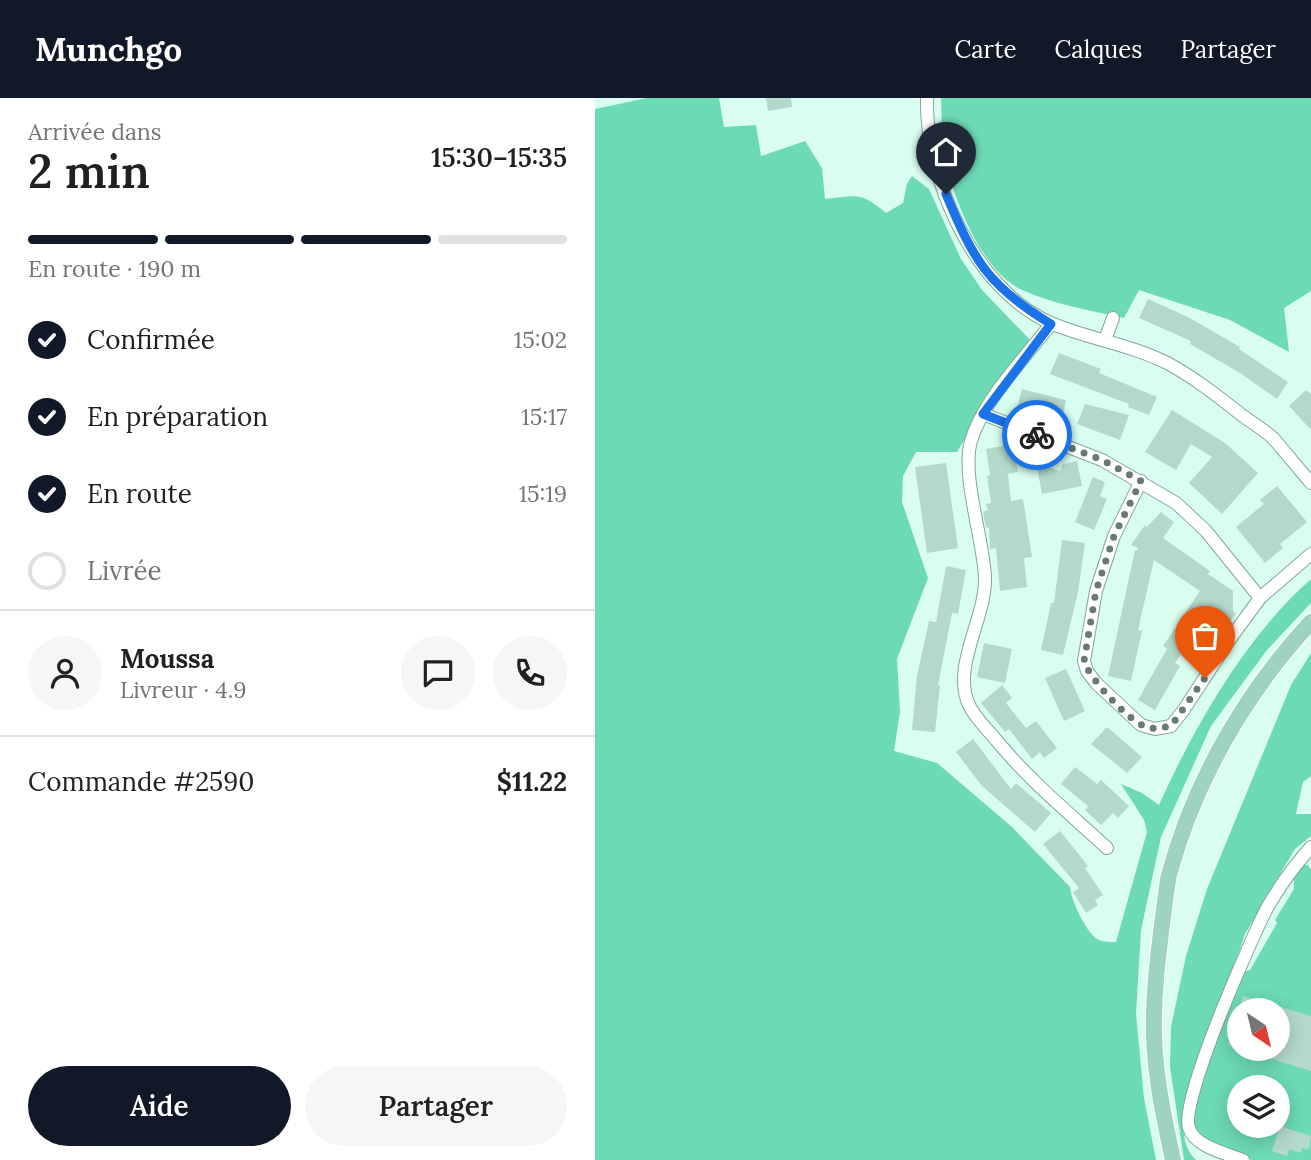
<!DOCTYPE html>
<html lang="fr">
<meta charset="utf-8">
<style>
:root{--surface:#fff;--page:#f6f6f6;--text:#202124;--muted:#757577;--line:#e0e0e0;--accent:#111827}
body{margin:0;font-family:Lora,serif;background:var(--page);color:var(--text);height:100vh;display:flex;flex-direction:column;font-size:26px;white-space:nowrap}
*{box-sizing:border-box;margin:0}
p{font-size:23px;color:var(--muted)}
.icon{flex:none;width:38px;height:38px;fill:none;stroke:currentColor;stroke-width:2;stroke-linecap:round;stroke-linejoin:round}
.map{position:relative;flex:1;overflow:hidden}
.drawer{display:flex;flex-direction:column;background:var(--surface);width:595px}
.drawer>*{flex:none}
.needle{width:46px;rotate:145deg}
.tools{position:absolute;left:632px;top:900px;display:grid;gap:14px}
.tools a{display:grid;place-items:center;width:63px;height:63px;border-radius:50%;background:var(--surface);box-shadow:0 4px 18px #0003;font-size:35px}
.pin{position:absolute;display:grid;place-items:center;width:60px;height:60px;color:#fff;margin:-72px -30px;border-radius:50% 50% 50% 0;rotate:-45deg;box-shadow:0 0 7px #0007}
.pin .icon{rotate:45deg}
.courier{position:absolute;display:grid;place-items:center;width:70px;height:70px;margin:-35px;border:5px solid #1a73e8;border-radius:50%;background:#fff;color:#222;box-shadow:0 2px 9px #0007}
.head em{font-style:normal;font-weight:600}
.head div{display:flex;flex-direction:column-reverse}
.head{display:flex;align-items:center;justify-content:space-between;height:119px;padding:0 28px}
h1{font-size:46px;font-weight:600;line-height:52px}
.bar{display:grid;grid-template-columns:repeat(4,1fr);gap:10px 7px;align-content:center;height:84px;padding:0 28px}
.bar i{height:9px;border-radius:5px;background:var(--line)}
.bar .on{background:var(--accent)}
.bar p{grid-column:span 4}
.line{display:flex;align-items:center;gap:18px;padding:0 28px;border-top:2px solid var(--line)}
.line div{flex:1}
.round{display:grid;place-items:center;flex:none;width:74px;height:74px;border-radius:37px;background:var(--page)}
ol{padding:0 28px;list-style:none}
li{display:flex;align-items:center;gap:21px;height:77px}
li p{margin-inline-start:auto}
li .icon{padding:7px;border-radius:50%;background:var(--accent);color:#fff;stroke-width:4}
li:last-child{color:var(--muted)}
li i{width:38px;height:38px;border:4px solid var(--line);border-radius:50%}
.button{display:flex;gap:14px;margin-top:auto;padding:14px 28px}
.button a{flex:1;height:80px;border-radius:42px;background:var(--accent);color:#fff;font-size:28px;font-weight:600;line-height:80px;text-align:center}
.button a+a{background:var(--page);color:var(--text)}
header{display:flex;align-items:center;gap:42px;box-sizing:border-box;height:98px;padding:0 35px;background:var(--accent);color:#fff}
header strong{font-size:33px}
nav{display:flex;gap:38px;margin-inline-start:auto;font-size:24px}
main{display:flex;flex:1;min-height:0}
.map>svg:first-child{display:block}
.green{fill:#6cdab6;fill-rule:evenodd}
.building{fill:#b4d9ca}
.lines{fill:none;stroke-linecap:round;stroke-linejoin:round}
.minor-casing{stroke:#82a698;stroke-width:14}
.major-casing{stroke:#fff;stroke-width:18}
.minor{stroke:#fff;stroke-width:12}
.major{stroke:#9ed3c1;stroke-width:16}
.done{stroke:#657b73;stroke-width:7;stroke-dasharray:0 12.6}
.route{stroke:#1a73e8;stroke-width:9}
</style>
<header>
<strong>Munchgo</strong>
<nav><a>Carte</a><a>Calques</a><a>Partager</a></nav>
</header>
<main>
<section class="drawer">
<div class="head"><div><h1>2 min</h1><p>Arrivée dans</p></div><em>15:30–15:35</em></div>
<div class="bar"><i class="on"></i><i class="on"></i><i class="on"></i><i></i><p>En route · 190 m</p></div>
<ol>
<li><svg class="icon" aria-label="check" viewBox="0 0 24 24"><path d="M5 12l5 5 9-10"/></svg>Confirmée<p>15:02</p></li>
<li><svg class="icon" aria-label="check" viewBox="0 0 24 24"><path d="M5 12l5 5 9-10"/></svg>En préparation<p>15:17</p></li>
<li><svg class="icon" aria-label="check" viewBox="0 0 24 24"><path d="M5 12l5 5 9-10"/></svg>En route<p>15:19</p></li>
<li><i></i>Livrée</li>
</ol>
<div class="line" style="height:126px"><a class="round"><svg class="icon" aria-label="person" viewBox="0 0 24 24"><circle cx="12" cy="8" r="4"/><path d="M4 21q1-7 8-7t8 7"/></svg></a><div><b>Moussa</b><p>Livreur · 4.9</p></div><a class="round"><svg class="icon" aria-label="chat" viewBox="0 0 24 24"><path d="M4 5h16v11H9l-5 4z"/></svg></a><a class="round"><svg class="icon" aria-label="phone" viewBox="0 0 24 24"><path d="M5 4h4l2 5-3 2q2 4 5 5l2-3 5 2v4C11 20 4 13 5 4z"/></svg></a></div>
<div class="line" style="height:91px"><div>Commande #2590</div><b>$11.22</b></div>
<div class="button"><a>Aide</a><a>Partager</a></div>
</section>
<div class="map">
<svg width="716" height="1062" viewBox="0 0 716 1062">
<rect width="100%" height="100%" fill="#d9feef"/>
<g class="green">
<path d="M52,0H124L129,29L161,27L166,58L210,43L227,70L230,101C262,98 265,93 291,115L308,105L312,86L317,78L334,91L366,161L387,192L437,244L393,302L362,354H321L308,378L307,404L333,480L302,561L305,614L299,653L342,665L417,729L475,789C476,802 492,837 504,842C509,844 516,844 521,844L552,734L549,722L526,686L547,695L564,707C599,629 651,538 716,481V505L672,552L616,628L566,739L546,832L541,916L549,1000L561,1062H0V11Z"/>
<path d="M346,0H716V193L689,210L694,254L635,222L544,192L529,220C494,212 457,206 425,191C385,171 356,96 349,54C346,36 347,18 346,0Z"/>
<path d="M716,555V678L708,684L701,716H716V738L700,751L650,836L587,1018C588,1033 589,1051 601,1062H589L575,969L576,929L591,858L612,791L696,587Z"/>
<path d="M707,767H713L716,772V1062H657L606,1041L598,1031L604,980L645,875L655,872L682,825L680,822L699,791V778ZM644,912H682V950H644ZM644,989H682V1027H644Z"/>
</g>
<g class="building">
<path d="M171,0H196L197,9L173,13Z"/>
<path d="M553,201L593,219L645,249L644,251L693,284L682,301L645,275L595,246L596,243L544,220Z"/>
<path d="M464,255L506,271L504,275L562,299L554,317L533,309L534,306L455,276Z"/>
<path d="M427,291L471,302L466,325L421,314Z"/>
<path d="M711,292L716,296V332L694,308Z"/>
<path d="M490,306L534,317L525,342L482,326Z"/>
<path d="M577,312L630,345L663,375L627,416L594,385L617,359L596,346L581,372L550,354Z"/>
<path d="M418,346L423,374L413,376L416,403L428,401L437,459L429,460L432,489L405,493L401,450L395,451L394,429L391,430L388,414L393,412L391,406L396,405L392,378L395,377L391,351Z"/>
<path d="M458,355L454,369L465,373L468,366L482,363L487,388L447,396L440,358Z"/>
<path d="M351,365L363,450L332,455L320,369Z"/>
<path d="M498,379L510,384L505,398L512,401L499,432L480,424Z"/>
<path d="M682,388L712,424L685,446L688,450L670,465L641,429L669,406L665,402Z"/>
<path d="M566,414L579,424L568,440L615,473L613,476L638,493V513L641,516L633,525L616,512L580,565L585,568L560,612L543,602L572,551L568,548L605,493L559,462L543,532L547,533L536,583L513,578L540,452H543V450L536,447L550,427L552,429Z"/>
<path d="M467,442L490,445L483,494L468,557L446,552L456,505H459Z"/>
<path d="M351,468L371,472L363,516L357,515L343,587H345L340,634L317,632L322,578L334,523L341,524Z"/>
<path d="M389,545L417,551L410,585L382,579Z"/>
<path d="M471,571L490,613L469,623L450,580Z"/>
<path d="M407,587L417,600L411,605L431,630L441,623L462,650L449,660L445,654L437,661L414,631L410,634L386,605Z"/>
<path d="M512,629L547,659L532,675L496,646Z"/>
<path d="M378,641L416,691L421,685L456,715L440,734L387,688L361,654Z"/>
<path d="M480,669L502,686L506,682L534,708L523,720L518,715L506,727L490,712L493,708L466,686Z"/>
<path d="M465,733L493,768L490,770L508,797L500,802L503,807L491,815L478,794L484,790L448,746Z"/>
<path d="M648,898L716,918V973L650,953L651,950H682V912H644Z"/>
<path d="M642,919L644,920V951L633,947Z"/>
<path d="M685,1028L716,1038L714,1052L707,1050L706,1055L694,1051L692,1058L677,1053Z"/>
</g>
<g class="lines">
<g class="minor-casing">
<g id="minor">
<path d="M332,0C330,80 380,194 458,226C495,241 537,247 574,266C600,280 625,300 648,318C658,325 669,332 678,340C691,355 703,370 716,385"/>
<path d="M456,226C430,260 388,302 376,343C366,378 389,443 390,480C391,521 355,571 375,609C382,622 393,632 402,643C434,682 474,715 512,750"/>
<path d="M510,242L518,220"/>
<path d="M388,316L507,362L581,405L611,433L665,500"/>
<path d="M546,383L519,438L501,493L489,563L492,573L501,585L546,627L560,631L576,628L588,613L635,541L665,500L716,456"/>
<path d="M648,1062C631,1055 600,1049 594,1030C584,1004 656,841 672,810C684,789 700,767 716,749"/>
</g>
</g>
<g class="major-casing">
<path id="major" d="M578,1062C569,1020 560,979 559,936C558,896 563,858 568,819C570,806 571,791 574,777C599,684 650,595 716,524"/>
</g>
<use href="#minor" class="minor"/>
<use href="#major" class="major"/>
</g>
<g class="lines">
<path class="done" d="M442,337L507,362L546,383L519,438L501,493L489,563C494,580 532,621 549,628C558,632 566,630 576,628L610,580"/>
<path class="route" d="M351,96C379,163 393,188 456,226L388,316L442,337"/>
</g>
</svg>
<div class="tools">
<a><svg class="needle" viewBox="-14 -14 28 28"><path d="M0-13l5 13h-10z" fill="#e53935"/><path d="M0 13l5-13h-10z" fill="#757577"/></svg></a>
<a><svg class="icon" aria-label="layers" viewBox="0 0 24 24"><path d="M12 4l9 5-9 5-9-5zM3 14l9 5 9-5"/></svg></a>
</div>
<div class="pin" style="left:610px;top:580px;background:#ea580c"><svg class="icon" aria-label="bag" viewBox="0 0 24 24"><path d="M5 8h14l-1 12H6zM9 8a3 3 0 0 1 6 0"/></svg></div>
<div class="pin" style="left:351px;top:96px;background:#1f2937"><svg class="icon" aria-label="home" viewBox="0 0 24 24"><path d="M3 11l9-7 9 7M6 9v11h12V9"/></svg></div>
<div class="courier" style="left:442px;top:337px"><svg class="icon" aria-label="bike" viewBox="0 0 24 24"><circle cx="6" cy="16" r="4"/><circle cx="18" cy="16" r="4"/><path d="M6 16l4-8h5l3 8M10 8l3 8H6M13 5h3"/></svg></div>
</div>
</main>
